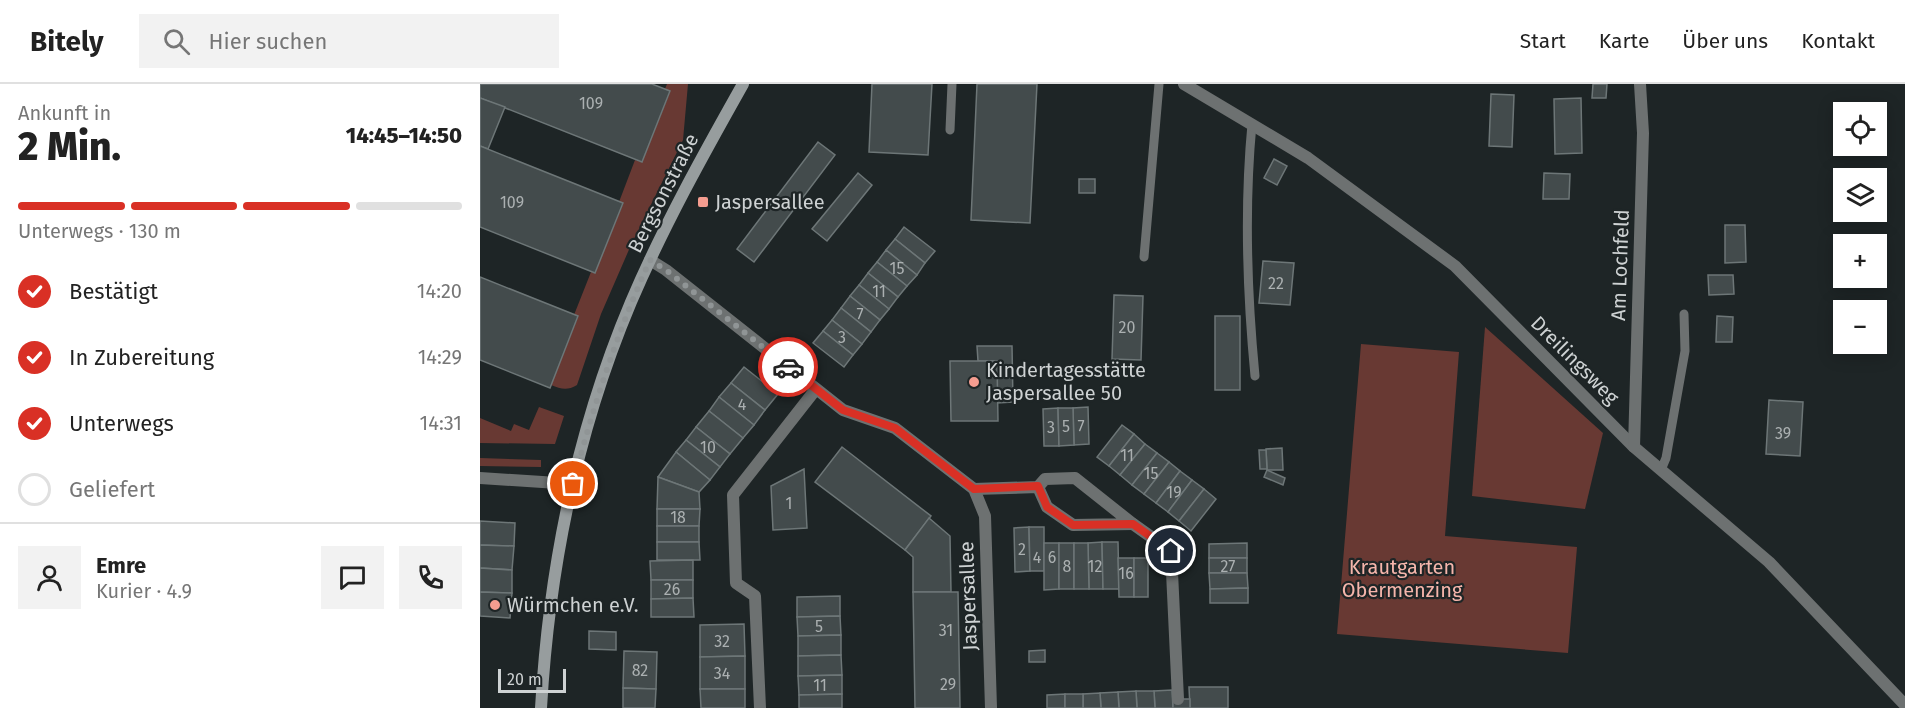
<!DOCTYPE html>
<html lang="de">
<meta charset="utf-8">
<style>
:root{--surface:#fff;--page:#f2f2f2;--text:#222;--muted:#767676;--line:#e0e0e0;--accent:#d93025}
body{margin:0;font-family:"Fira Sans",sans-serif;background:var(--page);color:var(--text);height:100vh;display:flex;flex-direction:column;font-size:22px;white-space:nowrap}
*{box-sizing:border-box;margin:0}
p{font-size:20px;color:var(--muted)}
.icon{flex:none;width:33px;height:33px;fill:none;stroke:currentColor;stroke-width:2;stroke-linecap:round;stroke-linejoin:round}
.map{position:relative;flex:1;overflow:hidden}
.side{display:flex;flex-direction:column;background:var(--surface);width:480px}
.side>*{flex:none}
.tools{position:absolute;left:1353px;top:18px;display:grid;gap:12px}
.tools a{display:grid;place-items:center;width:54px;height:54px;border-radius:0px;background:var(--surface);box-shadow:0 3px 15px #0003;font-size:30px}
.scale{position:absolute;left:18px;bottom:15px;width:68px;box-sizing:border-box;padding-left:6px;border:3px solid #ced2d3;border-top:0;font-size:16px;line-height:21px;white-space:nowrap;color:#ced2d3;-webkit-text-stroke:4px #1e2526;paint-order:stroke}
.pin{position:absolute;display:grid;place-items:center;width:51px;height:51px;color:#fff;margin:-26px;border:3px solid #fff;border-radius:50%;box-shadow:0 2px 6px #0007}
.courier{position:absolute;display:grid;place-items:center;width:60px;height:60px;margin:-30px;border:4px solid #d93025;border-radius:50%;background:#fff;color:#222;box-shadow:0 2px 8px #0007}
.overview em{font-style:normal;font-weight:800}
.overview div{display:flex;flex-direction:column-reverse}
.overview{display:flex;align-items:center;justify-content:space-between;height:102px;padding:0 18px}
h1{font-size:39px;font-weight:800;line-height:45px}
.bar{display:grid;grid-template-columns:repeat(4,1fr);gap:9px 6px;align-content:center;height:72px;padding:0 18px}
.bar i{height:8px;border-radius:4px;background:var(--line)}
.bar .active{background:var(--accent)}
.bar p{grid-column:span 4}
.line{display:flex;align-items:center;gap:15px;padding:0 18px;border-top:2px solid var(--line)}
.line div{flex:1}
.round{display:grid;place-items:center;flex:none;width:63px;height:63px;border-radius:0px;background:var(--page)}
ol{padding:0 18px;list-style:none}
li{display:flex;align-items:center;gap:18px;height:66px}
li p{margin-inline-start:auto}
li .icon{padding:6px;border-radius:50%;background:var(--accent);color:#fff;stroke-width:4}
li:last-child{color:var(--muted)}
li i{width:33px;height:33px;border:3px solid var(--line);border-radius:50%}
header{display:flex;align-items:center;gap:36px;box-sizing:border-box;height:84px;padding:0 30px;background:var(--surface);border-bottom:2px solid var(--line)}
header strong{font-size:28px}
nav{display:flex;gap:33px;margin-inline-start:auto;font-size:21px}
.search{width:420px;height:54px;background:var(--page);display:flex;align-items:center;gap:15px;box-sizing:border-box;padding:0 21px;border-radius:0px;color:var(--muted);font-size:22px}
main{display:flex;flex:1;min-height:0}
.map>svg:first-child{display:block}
.green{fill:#683933}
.building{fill:#434b4c;stroke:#6d7677;stroke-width:1.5}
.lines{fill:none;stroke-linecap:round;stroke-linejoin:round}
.lane{stroke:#6d7171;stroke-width:9}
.street{stroke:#6d7171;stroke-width:12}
.secondary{stroke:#979d9e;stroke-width:12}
.done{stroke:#909596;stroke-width:6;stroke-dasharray:0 10.8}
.route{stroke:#d93025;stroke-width:8}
.poi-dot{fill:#f59d90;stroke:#1e2526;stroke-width:2}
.labels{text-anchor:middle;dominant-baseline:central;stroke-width:4.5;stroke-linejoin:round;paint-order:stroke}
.number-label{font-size:16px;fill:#abb0b1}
.street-label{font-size:20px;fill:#ced2d3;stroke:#1e2526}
.poi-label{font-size:20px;fill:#ced2d3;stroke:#1e2526;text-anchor:start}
.park-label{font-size:20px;fill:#f5b5ab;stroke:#1e2526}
</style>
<header>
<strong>Bitely</strong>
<div class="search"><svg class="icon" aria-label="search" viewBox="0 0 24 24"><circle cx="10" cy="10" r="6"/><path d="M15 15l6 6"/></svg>Hier suchen</div>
<nav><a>Start</a><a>Karte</a><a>Über uns</a><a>Kontakt</a></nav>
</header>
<main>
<section class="side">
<div class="overview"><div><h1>2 Min.</h1><p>Ankunft in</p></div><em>14:45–14:50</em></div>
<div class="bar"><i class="active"></i><i class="active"></i><i class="active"></i><i></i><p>Unterwegs · 130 m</p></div>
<ol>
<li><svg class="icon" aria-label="check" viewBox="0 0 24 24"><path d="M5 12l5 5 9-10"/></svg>Bestätigt<p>14:20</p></li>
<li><svg class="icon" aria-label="check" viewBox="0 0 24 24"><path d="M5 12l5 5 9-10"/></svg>In Zubereitung<p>14:29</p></li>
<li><svg class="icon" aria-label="check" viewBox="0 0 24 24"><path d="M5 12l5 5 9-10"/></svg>Unterwegs<p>14:31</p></li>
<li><i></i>Geliefert</li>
</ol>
<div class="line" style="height:108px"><a class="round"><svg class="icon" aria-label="person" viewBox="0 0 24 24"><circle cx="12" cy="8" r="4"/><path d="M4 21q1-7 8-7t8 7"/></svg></a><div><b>Emre</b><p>Kurier · 4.9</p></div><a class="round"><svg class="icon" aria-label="chat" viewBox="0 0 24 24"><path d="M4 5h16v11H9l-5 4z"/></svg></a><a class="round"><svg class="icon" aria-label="phone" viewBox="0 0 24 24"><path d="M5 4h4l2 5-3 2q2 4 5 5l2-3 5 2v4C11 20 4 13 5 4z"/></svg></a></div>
</section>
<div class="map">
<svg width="1425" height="624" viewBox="0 0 1425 624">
<rect width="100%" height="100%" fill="#1e2526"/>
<g class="green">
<path d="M187,0H208L203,56L151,161L121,230L97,301C87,307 81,305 71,301L98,233L94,231L111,188L115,189L143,120L139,118L155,76L162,78L190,8L185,5Z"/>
<path d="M1005,243L1123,349L1105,425L992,412Z"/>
<path d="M881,260L979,268L965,452L1097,463L1088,569L857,550Z"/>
<path d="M59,323L84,332L75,360L0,359V334L31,347L34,340L49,346Z"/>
<path d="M0,374L61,376V383L0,382Z"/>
</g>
<g class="building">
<path d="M0,0H172L190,7L162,78L0,14Z"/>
<path d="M392,0H452L448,71L389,68Z"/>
<path d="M497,0H557L550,139L491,136Z"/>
<path d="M1113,0H1127L1126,14H1112Z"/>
<path d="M1011,10L1034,11L1032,63L1009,62Z"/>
<path d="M0,14L25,23L8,65L0,62Z"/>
<path d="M1101,14L1102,69L1075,70L1074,15Z"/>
<path d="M338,58L355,71L274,178L257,165Z"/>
<path d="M0,62L143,119L115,189L0,143Z"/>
<path d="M794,75L807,82L797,101L784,94Z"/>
<path d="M378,89L392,101L347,157L332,145Z"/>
<path d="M1064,89L1090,90L1089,115H1063Z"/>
<rect x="599" y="95" width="16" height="14"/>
<path d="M1245,141H1265L1266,178L1245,179Z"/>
<path d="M424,143L455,167L445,179L415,155Z"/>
<path d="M415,155L445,179L437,191L406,166Z"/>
<path d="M406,166L437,191L427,202L397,178Z"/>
<path d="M783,177L814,179L810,221L779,219Z"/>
<path d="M397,178L427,202L418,213L388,189Z"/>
<path d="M388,189L418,213L409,225L379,201Z"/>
<path d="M1228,191H1253L1254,210L1229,211Z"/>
<path d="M0,193L98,232L70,304L0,276Z"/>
<path d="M379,201L409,225L400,236L370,212Z"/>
<path d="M634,211L663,212L661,276L632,275Z"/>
<path d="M370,212L400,236L391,248L361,224Z"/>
<path d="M361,224L391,248L382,260L352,236Z"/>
<rect x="735" y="232" width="25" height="74"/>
<path d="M1237,232L1253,233L1252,258H1236Z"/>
<path d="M352,236L382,260L373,271L343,247Z"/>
<path d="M343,247L373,271L364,283L333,259Z"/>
<path d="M497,262H532L533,318L517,319V277H498Z"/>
<path d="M470,277H517L518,337H471Z"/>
<path d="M264,283L298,310L285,326L251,299Z"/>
<path d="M251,299L285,326L274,341L239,313Z"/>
<path d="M239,313L274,341L263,354L229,327Z"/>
<path d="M1289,316L1323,318L1320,372L1286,370Z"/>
<path d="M608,323L609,360L594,361L593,324Z"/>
<path d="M578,324L579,362H564L563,325Z"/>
<path d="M578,324H593L594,361L579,362Z"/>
<path d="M229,327L263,354L250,370L216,343Z"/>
<path d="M642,341L654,350L629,382L617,373Z"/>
<path d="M216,343L250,370L240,383L206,356Z"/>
<path d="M654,350L665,360L640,391L629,382Z"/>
<path d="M206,356L240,383L230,396L196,368Z"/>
<path d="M665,360L677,369L652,401L640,391Z"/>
<path d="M362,363L451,432L425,466L335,398Z"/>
<path d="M802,364L803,386H787L786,365Z"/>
<path d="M779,366H786L787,385H780Z"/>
<path d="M196,368L230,396L219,408L178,393Z"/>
<path d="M677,369L689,378L664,410L652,401Z"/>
<path d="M689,378L700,387L676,419L664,410Z"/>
<path d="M324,385L327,444L293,446L291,402Z"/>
<path d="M787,386L805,394L803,401L784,393Z"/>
<path d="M700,387L712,396L688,428L676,419Z"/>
<path d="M178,393L219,408L220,425H177Z"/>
<path d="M712,396L724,405L699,437L688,428Z"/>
<path d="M724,405L736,415L711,447L699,437Z"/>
<path d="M177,425H220L219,442H177Z"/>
<path d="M449,434L470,452L471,508H433V473L425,466Z"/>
<path d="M0,437L35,439L34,462L0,461Z"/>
<rect x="177" y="442" width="42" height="16"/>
<path d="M549,443L550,487L535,488L534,444Z"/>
<path d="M549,443H564V487H550Z"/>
<path d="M177,458H219L220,476H177Z"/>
<path d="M622,458L623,505H609L608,459Z"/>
<path d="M622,458H638L639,505H623Z"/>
<path d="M564,459H579V505L564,506Z"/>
<rect x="579" y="459" width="15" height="46"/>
<path d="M594,459H608L609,505H594Z"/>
<path d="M767,459V474H729V460Z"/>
<path d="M0,461L34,462L32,486L0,484Z"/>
<path d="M638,474H654V513H639Z"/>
<rect x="654" y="474" width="14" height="39"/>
<rect x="729" y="474" width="38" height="15"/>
<path d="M213,476V496H171L170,477Z"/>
<path d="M0,484L32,486V509L0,508Z"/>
<path d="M729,489H767L768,504L730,505Z"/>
<path d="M171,496H213V514L171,515Z"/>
<path d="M768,504V519H730V505Z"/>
<path d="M0,508L32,509L30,534L0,532Z"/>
<path d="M433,508H478L480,624H435Z"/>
<path d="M360,512V532L317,533V513Z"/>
<path d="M213,514L214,533H171V515Z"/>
<path d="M360,532L361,551L318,552L317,533Z"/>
<path d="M264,540L265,572L220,573V541Z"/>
<path d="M109,547L136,548V566L109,565Z"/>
<path d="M361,551V571L318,572V552Z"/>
<path d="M565,566V578H549V567Z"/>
<path d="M144,567L177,568L176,605L143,604Z"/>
<path d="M361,571L362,591L318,592V572Z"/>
<path d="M265,572V605H220V573Z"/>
<path d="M362,591V610L319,611L318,592Z"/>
<path d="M709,603H748V624H710Z"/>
<path d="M143,604L176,605L175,624H143Z"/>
<path d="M220,605H265V624H221Z"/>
<path d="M692,606L693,624H675L674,607Z"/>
<path d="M656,607H674L675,624H657Z"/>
<path d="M656,607L657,624H639L638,608Z"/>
<path d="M638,608L639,624H621L620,609Z"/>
<path d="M620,609L621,624H603V610Z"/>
<path d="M362,610V624H319V611Z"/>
<path d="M585,610V624H567V611Z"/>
<rect x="585" y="610" width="18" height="14"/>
<rect x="693" y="615" width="17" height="9"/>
</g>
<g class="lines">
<g class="lane">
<path d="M772,40C764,124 767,209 775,292"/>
<path d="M470,46L472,0"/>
<path d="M664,173L679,0"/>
<path d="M1181,386L1186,374L1205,267L1204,230"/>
</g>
<g class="street">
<path d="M704,0L828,74L975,182L1154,363L1289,478L1425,621"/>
<path d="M170,176L186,186L363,326L415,344L494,405L505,432L511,624"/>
<path d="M1154,363L1163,49L1160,0"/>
<path d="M0,394L93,400"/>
<path d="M494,405L558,403L565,395L595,394L653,440L593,441L567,423L558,403"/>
<path d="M653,440L691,467L698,615"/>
<path d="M280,624L275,512L256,499L253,411L336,305"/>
</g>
<path class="secondary" d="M61,624C69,485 97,346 151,218C183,143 223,71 263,0"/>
</g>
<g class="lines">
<path class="done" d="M93,400C113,323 137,249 170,176L186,186L308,283"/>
<path class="route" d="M308,283L363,326L415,344L494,405L558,402L567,423L593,441L653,440L691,467"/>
</g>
<g class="poi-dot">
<rect x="217" y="112" width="12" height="12" rx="3"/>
<circle cx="494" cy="298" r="6"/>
<circle cx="15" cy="521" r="6"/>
</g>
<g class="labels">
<g class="number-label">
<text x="111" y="19">109</text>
<text x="32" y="118">109</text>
<text x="417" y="184">15</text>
<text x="796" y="199">22</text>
<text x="399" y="207">11</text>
<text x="380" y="230">7</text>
<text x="647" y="243">20</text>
<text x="362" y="253">3</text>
<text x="262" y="320">4</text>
<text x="586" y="342">5</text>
<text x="601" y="342">7</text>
<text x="571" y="343">3</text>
<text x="1303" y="349">39</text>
<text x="228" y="363">10</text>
<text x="647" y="371">11</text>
<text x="671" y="389">15</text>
<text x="694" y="408">19</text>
<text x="309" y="419">1</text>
<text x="198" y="433">18</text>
<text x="542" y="465">2</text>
<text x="557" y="473">4</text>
<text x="572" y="473">6</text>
<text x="587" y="482">8</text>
<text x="615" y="482">12</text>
<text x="748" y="482">27</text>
<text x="646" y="489">16</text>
<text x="192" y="505">26</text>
<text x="339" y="542">5</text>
<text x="466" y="546">31</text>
<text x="242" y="557">32</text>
<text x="160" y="586">82</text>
<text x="242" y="589">34</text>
<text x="468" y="600">29</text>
<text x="340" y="601">11</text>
</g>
<g class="street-label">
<text transform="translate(183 109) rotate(-63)">Bergsonstraße</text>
<text transform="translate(1140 181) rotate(-88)">Am Lochfeld</text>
<text transform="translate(1095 276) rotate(45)">Dreilingsweg</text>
<text transform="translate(488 512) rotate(-92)">Jaspersallee</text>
</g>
<g class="poi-label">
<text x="235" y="118">Jaspersallee</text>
<text x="506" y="286">Kindertagesstätte<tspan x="506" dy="23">Jaspersallee 50</tspan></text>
<text x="27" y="521">Würmchen e.V.</text>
</g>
<g class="park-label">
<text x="922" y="483">Krautgarten<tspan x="922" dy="23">Obermenzing</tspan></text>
</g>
</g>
</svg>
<div class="tools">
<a><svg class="icon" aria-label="locate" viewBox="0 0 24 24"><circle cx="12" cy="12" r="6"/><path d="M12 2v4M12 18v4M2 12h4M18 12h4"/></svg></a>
<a><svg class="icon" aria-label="layers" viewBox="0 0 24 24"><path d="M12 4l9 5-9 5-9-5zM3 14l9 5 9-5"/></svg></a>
<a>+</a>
<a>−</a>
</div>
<div class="scale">20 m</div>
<div class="pin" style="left:93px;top:400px;background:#ea580c"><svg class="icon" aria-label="bag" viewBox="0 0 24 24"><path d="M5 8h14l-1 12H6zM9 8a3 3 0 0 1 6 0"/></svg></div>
<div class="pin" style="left:691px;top:467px;background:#1f2937"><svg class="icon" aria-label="home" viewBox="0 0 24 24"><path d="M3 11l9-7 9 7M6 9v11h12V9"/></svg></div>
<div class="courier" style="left:308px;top:283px"><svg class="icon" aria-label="car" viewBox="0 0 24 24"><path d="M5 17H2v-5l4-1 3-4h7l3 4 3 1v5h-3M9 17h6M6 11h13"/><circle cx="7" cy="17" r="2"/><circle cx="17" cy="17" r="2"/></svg></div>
</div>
</main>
